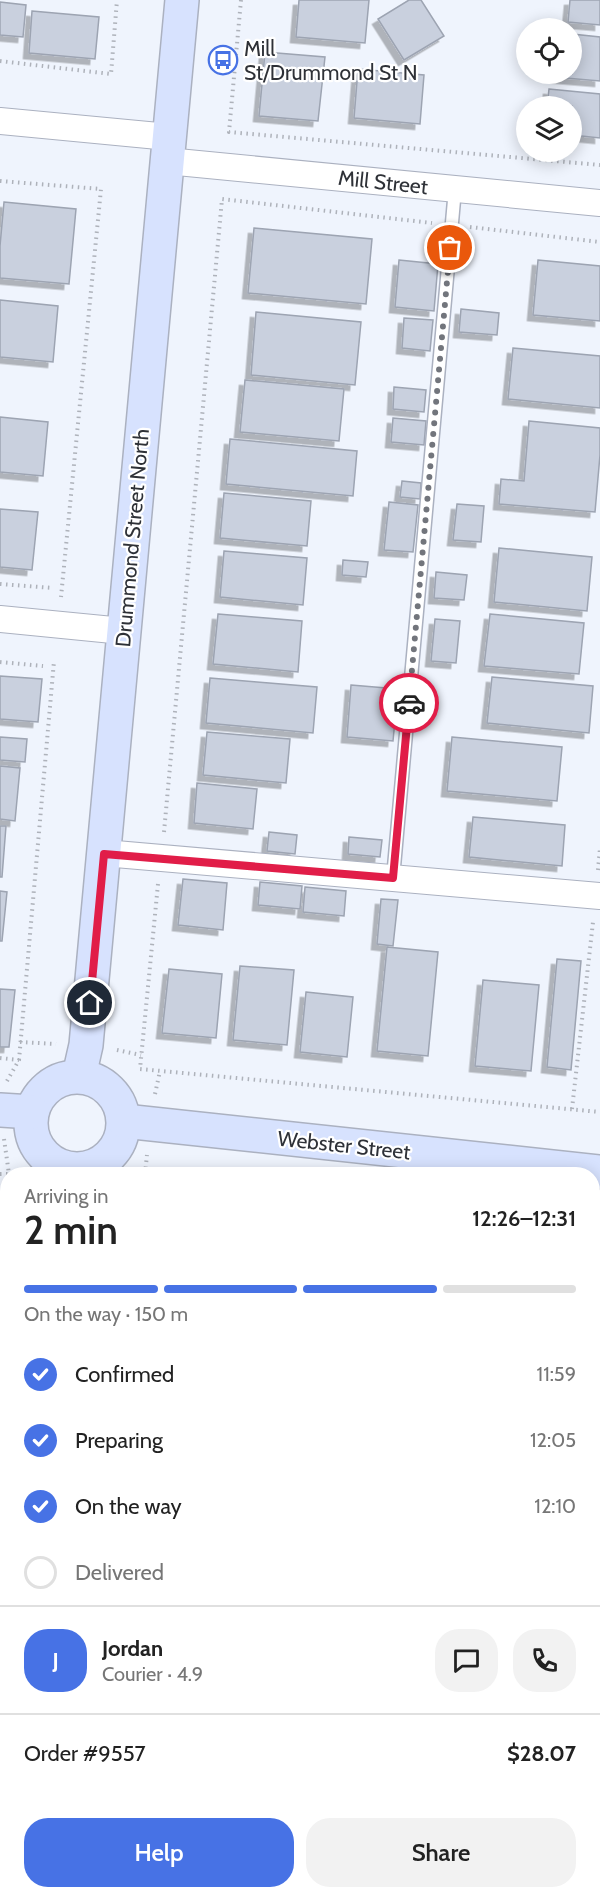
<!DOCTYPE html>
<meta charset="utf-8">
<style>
:root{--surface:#fff;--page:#f2f2f2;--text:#222;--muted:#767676;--line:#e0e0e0;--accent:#4772e5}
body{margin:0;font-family:Cabin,sans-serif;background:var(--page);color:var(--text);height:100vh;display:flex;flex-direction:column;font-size:22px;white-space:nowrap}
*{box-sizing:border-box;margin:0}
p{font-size:20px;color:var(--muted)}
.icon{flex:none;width:33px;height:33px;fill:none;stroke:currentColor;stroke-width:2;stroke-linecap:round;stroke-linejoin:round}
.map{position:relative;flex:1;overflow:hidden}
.panel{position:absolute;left:0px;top:1167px;width:600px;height:732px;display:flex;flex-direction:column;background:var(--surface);border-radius:24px 24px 0 0;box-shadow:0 3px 15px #0003}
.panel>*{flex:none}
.buttons{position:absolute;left:516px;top:18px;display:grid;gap:12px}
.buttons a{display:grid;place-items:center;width:66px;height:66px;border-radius:50%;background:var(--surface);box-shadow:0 3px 15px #0003;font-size:30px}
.pin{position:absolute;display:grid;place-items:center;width:51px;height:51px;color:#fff;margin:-26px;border:3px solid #fff;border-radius:50%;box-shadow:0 2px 6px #0007}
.courier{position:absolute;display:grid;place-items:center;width:60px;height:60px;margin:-30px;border:4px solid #e11d48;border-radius:50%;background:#fff;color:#222;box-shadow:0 2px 8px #0007}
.head em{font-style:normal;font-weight:600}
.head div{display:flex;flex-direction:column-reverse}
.head{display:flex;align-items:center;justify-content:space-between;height:102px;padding:0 24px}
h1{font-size:39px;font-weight:600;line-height:45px}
.bar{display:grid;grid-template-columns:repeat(4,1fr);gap:9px 6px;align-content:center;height:72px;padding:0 24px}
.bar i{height:8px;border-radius:4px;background:var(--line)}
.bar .on{background:var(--accent)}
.bar p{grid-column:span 4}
.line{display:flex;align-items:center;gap:15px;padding:0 24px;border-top:2px solid var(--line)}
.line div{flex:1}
.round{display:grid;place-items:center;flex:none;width:63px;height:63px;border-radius:24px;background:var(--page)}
ol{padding:0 24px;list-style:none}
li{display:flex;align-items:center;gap:18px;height:66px}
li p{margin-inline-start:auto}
li .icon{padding:6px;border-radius:50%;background:var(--accent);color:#fff;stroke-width:4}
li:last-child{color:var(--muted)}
li i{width:33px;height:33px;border:3px solid var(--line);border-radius:50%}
.action{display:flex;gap:12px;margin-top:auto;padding:12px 24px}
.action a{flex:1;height:69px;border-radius:24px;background:var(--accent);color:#fff;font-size:24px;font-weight:600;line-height:69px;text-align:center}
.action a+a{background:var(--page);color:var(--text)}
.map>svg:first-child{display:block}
.building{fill:#c9d0de;stroke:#9da4b2;stroke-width:1.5;filter:url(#shadow)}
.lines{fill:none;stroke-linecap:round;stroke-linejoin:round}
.lane-casing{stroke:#abb1c0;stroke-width:15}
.street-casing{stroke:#abb1c0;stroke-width:28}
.secondary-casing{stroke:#abb1c0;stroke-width:36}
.path{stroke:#aeb2ba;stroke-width:4;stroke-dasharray:1.5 4.5;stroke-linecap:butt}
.lane{stroke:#fff;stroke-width:12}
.street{stroke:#fff;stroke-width:26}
.secondary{stroke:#d7e2fe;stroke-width:33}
.done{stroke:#72757c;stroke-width:6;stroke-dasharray:0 10.8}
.route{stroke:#e11d48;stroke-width:8}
.labels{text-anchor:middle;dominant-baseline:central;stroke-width:4.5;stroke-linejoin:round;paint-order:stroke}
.poi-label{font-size:21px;fill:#2e3137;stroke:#fff;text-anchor:start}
.street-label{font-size:21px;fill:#2e3137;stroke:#fff}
</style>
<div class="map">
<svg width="600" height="1899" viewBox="0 0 600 1899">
<defs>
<filter id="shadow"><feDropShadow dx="-5.5" dy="5.5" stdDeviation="0" flood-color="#0004"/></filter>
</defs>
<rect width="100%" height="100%" fill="#eff4fd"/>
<g class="building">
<path d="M299,0H369L365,43L296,37Z"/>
<path d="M409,0H421L444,36L404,60L378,19Z"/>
<path d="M570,0H600V25L568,22Z"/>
<path d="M0,2L26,5L23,37L0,35Z"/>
<path d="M32,11L99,17L95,59L29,53Z"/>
<path d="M572,34L600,37V81L554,77V74H572Z"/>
<path d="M265,52L325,57L318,121L259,116Z"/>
<path d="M358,69L424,75L420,124L354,118Z"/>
<path d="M549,89L600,94V138L572,135V106H547Z"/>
<path d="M4,202L76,209L69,284L0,278V246Z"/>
<path d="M254,228L372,239L366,304L248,293Z"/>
<path d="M399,260L438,264L434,311L395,307Z"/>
<path d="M538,260L600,266V321L533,315Z"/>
<path d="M0,300L58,306L53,362L0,357Z"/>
<path d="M461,309L499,313L497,335L459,332Z"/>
<path d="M256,312L361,322L355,385L251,375Z"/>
<path d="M404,318L433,320L430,351L402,348Z"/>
<path d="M513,348L600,356V408L508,399Z"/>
<path d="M245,380L344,389L339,441L240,432Z"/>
<path d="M394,387L426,390L424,412L393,409Z"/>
<path d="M0,417L48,422L43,476L0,472Z"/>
<path d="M393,418L426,421L424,445L391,442Z"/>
<path d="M529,421L600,428V455L595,512L499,504L501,479L524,481Z"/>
<path d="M230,439L357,451L353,496L226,484Z"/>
<path d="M402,481L421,483L420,499L400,497Z"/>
<path d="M224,493L311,501L307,546L220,538Z"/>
<path d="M389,502L418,505L413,552L384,550Z"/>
<path d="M457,504L484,506L481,542L453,540Z"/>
<path d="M0,509L38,512L32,570L0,567Z"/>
<path d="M499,548L592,557L587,611L494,602Z"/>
<path d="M224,551L307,558L303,605L220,597Z"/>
<path d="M343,560L368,562L366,577L342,575Z"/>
<path d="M436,572L467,575L464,600L434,598Z"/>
<path d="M218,614L302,621L298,672L213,664Z"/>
<path d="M490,614L584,623L579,674L484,666Z"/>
<path d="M435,619L460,621L456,663L431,661Z"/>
<path d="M0,676L42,679L38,722L0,719Z"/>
<path d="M492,677L593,686L589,733L487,723Z"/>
<path d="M210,678L317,687L313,733L206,723Z"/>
<path d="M351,685L398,689L393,741L347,737Z"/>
<path d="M207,732L290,739L286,783L203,775Z"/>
<path d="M0,737L27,739L25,762L0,760Z"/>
<path d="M452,737L562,747L557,801L447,791Z"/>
<path d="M0,766L20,768L15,821L0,819Z"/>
<path d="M197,783L257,789L253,829L194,823Z"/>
<path d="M473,817L565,825L562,866L469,857Z"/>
<path d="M0,826H6L2,877H0Z"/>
<path d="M269,832L297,835L295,854L267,851Z"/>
<path d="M349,837L382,840L380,857L348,854Z"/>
<path d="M183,879L227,883L223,930L178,925Z"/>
<path d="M260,882L302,886L300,909L258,905Z"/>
<path d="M305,887L346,891L344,916L303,912Z"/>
<path d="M0,891L7,892L2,941H0Z"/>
<path d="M381,899L398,900L393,946L377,944Z"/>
<path d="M387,947L438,952L428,1056L377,1051Z"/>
<path d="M557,959L581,961L571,1070L547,1067Z"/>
<path d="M240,966L294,970L287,1045L233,1040Z"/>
<path d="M169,969L222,974L216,1038L162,1033Z"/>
<path d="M483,980L539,985L531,1071L475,1066Z"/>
<path d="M0,989L15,990L9,1047H0Z"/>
<path d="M306,992L353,997L347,1057L300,1052Z"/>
<path d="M592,1254H600V1334L597,1362L592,1361Z"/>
<rect x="592" y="1750" width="8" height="114"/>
<path d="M101,1892H138L137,1899H100Z"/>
<path d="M204,1892H243L242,1899H204Z"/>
</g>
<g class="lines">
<g class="lane-casing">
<path id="lane" d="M393,878L455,189"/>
</g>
<g class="street-casing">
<g id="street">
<path d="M0,121L169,137"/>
<path d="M167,161L600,203"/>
<path d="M0,619L123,631"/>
<path d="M104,853L600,896"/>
</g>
</g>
<g class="secondary-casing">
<g id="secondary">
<path d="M79,1076L86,1045L182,0"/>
<circle cx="77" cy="1123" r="46"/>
<path d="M0,1110L32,1112"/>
<path d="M124,1121L600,1172"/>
<path d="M5,1899L8,1875"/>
</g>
</g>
<g class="path">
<path d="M241,0L229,132L600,165"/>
<path d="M0,61L111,74L117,0"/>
<path d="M0,181L101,189L61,597"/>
<path d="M470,227L600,242"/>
<path d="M0,584L53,588"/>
<path d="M0,662L43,666"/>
<path d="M164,832L222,199L432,223"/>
<path d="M598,870L600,848"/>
<path d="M158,884L140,1069L600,1112"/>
<path d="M20,1042L56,1044"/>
<path d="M117,1050L141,1055"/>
<path d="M0,1058L19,1060"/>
<path d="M7,1081L19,1060L54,661"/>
<path d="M155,1094L160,1071"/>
<path d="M572,1109L593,922"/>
<path d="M4,1139L9,1174"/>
<path d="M0,1174H9"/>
<path d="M145,1174L147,1155"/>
<path d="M592,1228L600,1229"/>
<path d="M0,1299L8,1250"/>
<path d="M592,1561L600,1463"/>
<path d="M65,1899V1892"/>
</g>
<use href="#lane" class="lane"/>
<use href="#street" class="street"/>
<use href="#secondary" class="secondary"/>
</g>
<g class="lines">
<path class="done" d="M409,703L450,248"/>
<path class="route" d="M90,1003L104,854L393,878L409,703"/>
</g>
<defs>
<g id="bus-ring" transform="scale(1.5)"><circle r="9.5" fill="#fff" stroke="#4772e5" stroke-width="1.5"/><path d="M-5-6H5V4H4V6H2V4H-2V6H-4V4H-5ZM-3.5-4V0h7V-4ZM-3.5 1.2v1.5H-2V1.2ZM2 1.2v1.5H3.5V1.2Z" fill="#4772e5"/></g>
</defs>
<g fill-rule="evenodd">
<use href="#bus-ring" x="223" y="60"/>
</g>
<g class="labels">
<g class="poi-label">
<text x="244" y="48">Mill<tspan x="244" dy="24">St/Drummond St N</tspan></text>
</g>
<g class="street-label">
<text transform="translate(383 182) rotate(6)">Mill Street</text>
<text transform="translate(132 538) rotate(-85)">Drummond Street North</text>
<text transform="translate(344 1145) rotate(6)">Webster Street</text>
</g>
</g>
</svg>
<div class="buttons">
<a><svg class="icon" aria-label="locate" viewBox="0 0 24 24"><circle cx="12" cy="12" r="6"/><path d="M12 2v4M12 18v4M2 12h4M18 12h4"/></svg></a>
<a><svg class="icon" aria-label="layers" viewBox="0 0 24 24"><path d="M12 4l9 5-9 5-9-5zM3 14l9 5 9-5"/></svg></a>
</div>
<div class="pin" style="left:450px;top:248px;background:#ea580c"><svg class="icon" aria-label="bag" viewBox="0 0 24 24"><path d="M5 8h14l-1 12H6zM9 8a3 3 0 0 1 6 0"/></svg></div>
<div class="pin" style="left:90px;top:1003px;background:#1f2937"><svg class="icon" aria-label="home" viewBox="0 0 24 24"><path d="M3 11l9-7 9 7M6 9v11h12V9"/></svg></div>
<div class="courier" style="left:409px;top:703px"><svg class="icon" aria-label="car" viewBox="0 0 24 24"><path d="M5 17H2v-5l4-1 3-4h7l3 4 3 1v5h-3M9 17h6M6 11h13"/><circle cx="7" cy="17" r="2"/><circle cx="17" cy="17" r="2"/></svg></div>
<section class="panel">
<div class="head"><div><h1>2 min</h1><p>Arriving in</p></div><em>12:26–12:31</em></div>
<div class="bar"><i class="on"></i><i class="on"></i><i class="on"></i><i></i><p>On the way · 150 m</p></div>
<ol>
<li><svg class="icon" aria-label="check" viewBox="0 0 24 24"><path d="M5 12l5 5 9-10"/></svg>Confirmed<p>11:59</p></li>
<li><svg class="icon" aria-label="check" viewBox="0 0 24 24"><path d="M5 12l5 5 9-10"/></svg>Preparing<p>12:05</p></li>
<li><svg class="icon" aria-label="check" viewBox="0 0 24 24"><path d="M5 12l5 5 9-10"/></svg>On the way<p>12:10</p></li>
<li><i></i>Delivered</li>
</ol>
<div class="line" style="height:108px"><b class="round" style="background:var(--accent);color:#fff">J</b><div><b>Jordan</b><p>Courier · 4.9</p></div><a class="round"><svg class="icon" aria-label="chat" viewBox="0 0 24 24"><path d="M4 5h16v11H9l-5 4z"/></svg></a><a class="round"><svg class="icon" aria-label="phone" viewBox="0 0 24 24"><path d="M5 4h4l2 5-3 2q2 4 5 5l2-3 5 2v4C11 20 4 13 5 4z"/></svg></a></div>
<div class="line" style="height:78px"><div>Order #9557</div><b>$28.07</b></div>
<div class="action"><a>Help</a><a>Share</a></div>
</section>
</div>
